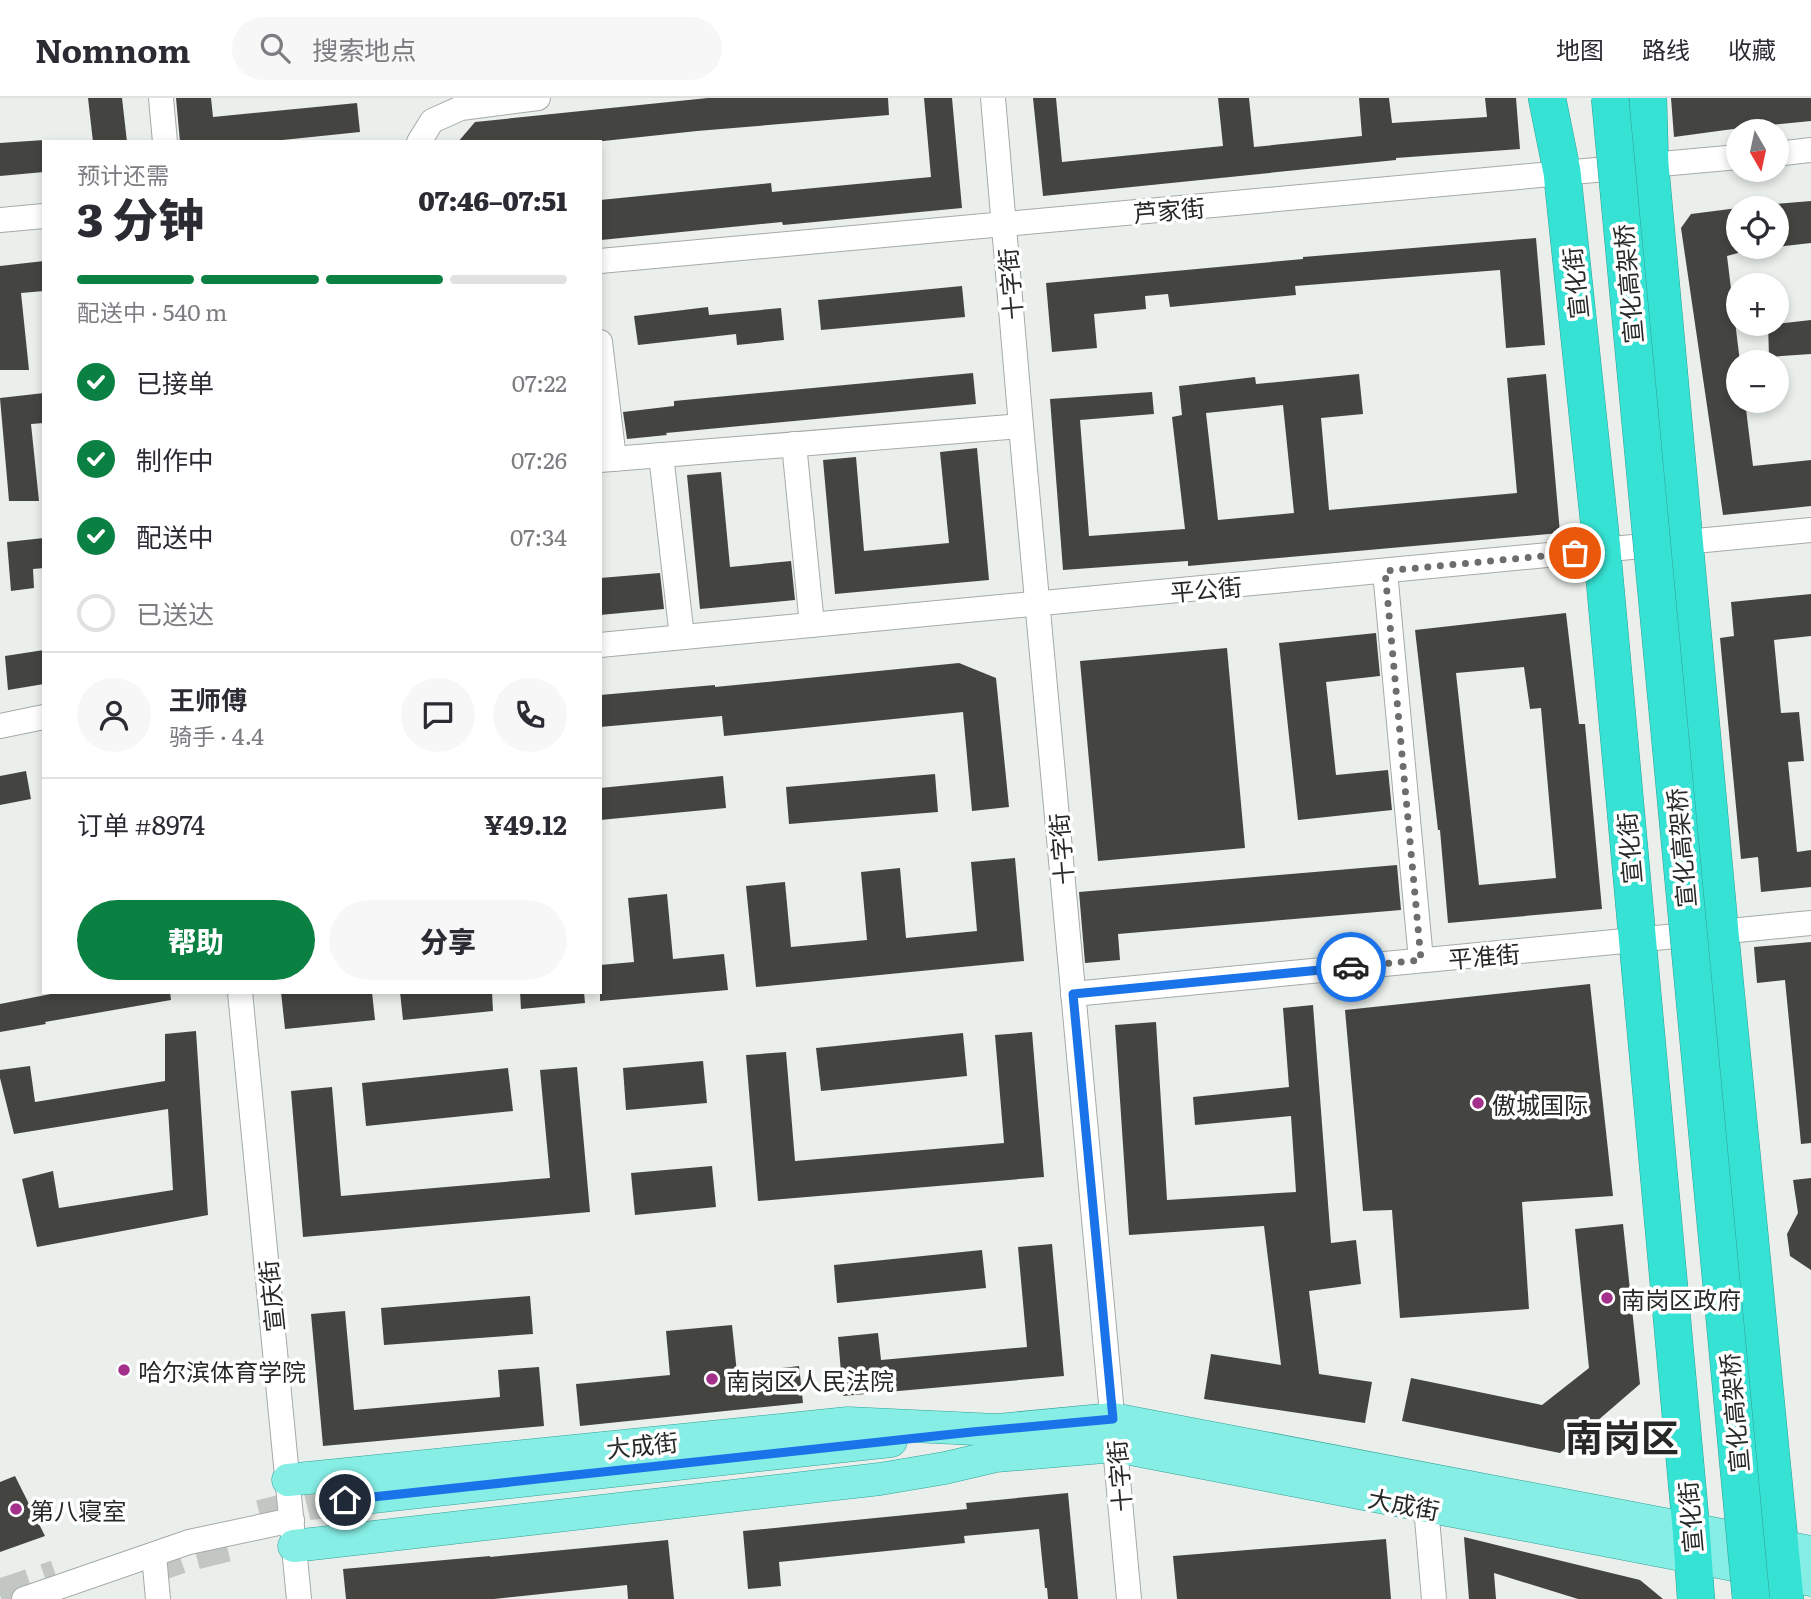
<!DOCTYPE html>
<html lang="zh">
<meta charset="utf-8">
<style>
:root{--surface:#fff;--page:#f7f7f7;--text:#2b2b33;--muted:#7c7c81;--line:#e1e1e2;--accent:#0b8043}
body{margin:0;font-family:Literata,"Noto Sans SC",serif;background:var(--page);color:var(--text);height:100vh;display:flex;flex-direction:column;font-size:26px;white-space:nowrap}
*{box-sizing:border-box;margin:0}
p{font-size:23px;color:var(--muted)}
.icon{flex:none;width:38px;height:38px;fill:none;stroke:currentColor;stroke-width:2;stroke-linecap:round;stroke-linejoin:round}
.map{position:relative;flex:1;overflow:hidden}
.side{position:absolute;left:42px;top:42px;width:560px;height:854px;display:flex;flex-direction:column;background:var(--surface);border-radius:0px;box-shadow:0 4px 10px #0003}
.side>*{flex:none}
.needle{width:46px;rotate:171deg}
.buttons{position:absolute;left:1726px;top:21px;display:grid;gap:14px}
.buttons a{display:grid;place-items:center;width:63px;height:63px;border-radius:50%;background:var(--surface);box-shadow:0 4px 10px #0003;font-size:35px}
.pin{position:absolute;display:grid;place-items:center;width:60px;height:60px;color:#fff;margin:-30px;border:4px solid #fff;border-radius:50%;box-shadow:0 2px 7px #0007}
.courier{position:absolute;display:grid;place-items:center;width:70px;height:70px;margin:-35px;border:5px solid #1a73e8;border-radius:50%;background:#fff;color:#222;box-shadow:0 2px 9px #0007}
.headline em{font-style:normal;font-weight:800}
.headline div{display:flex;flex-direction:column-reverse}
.headline{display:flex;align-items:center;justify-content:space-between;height:119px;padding:0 35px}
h1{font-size:46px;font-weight:800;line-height:52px}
.bar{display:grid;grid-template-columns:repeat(4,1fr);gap:10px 7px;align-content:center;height:84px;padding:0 35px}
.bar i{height:9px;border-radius:5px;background:var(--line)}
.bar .active{background:var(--accent)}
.bar p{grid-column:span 4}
.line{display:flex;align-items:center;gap:18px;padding:0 35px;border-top:2px solid var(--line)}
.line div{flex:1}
.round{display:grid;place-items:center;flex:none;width:74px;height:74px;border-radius:37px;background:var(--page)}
ol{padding:0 35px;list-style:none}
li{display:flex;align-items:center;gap:21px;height:77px}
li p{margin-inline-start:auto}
li .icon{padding:7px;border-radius:50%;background:var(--accent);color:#fff;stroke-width:4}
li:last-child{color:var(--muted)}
li i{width:38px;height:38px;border:4px solid var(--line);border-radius:50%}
.button{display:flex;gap:14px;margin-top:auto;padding:14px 35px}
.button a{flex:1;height:80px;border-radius:42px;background:var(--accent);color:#fff;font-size:28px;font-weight:800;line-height:80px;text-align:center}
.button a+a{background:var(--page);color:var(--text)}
header{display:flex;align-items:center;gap:42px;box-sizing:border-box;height:98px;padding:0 35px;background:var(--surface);border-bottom:2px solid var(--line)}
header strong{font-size:33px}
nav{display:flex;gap:38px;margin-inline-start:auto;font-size:24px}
.search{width:490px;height:63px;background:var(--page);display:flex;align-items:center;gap:18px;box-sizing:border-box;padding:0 24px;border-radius:38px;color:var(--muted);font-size:26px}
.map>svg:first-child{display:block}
.building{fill:#444540;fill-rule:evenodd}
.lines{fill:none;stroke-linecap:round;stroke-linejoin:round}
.major-tunnel{stroke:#c3c7c4;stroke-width:32;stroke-dasharray:32 16;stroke-linecap:butt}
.minor-casing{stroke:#a5aba6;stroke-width:26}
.major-casing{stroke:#31a197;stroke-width:33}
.highway-casing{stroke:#31a197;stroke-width:38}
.minor{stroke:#fff;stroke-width:24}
.major{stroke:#86eee5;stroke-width:32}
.highway{stroke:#36e2d3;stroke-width:37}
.highway-bridge-casing{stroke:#31a197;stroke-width:38;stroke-linecap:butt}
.highway-bridge{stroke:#36e2d3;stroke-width:37}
.done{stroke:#6b6e6c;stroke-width:7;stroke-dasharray:0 12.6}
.route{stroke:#1a73e8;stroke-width:9}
.poi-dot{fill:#a3308a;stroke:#fff;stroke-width:2.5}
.labels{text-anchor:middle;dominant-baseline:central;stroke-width:7;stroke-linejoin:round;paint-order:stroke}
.street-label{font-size:24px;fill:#272927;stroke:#fff}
.poi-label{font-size:24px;fill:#272927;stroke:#fff;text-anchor:start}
.town-label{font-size:38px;font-weight:bold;fill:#272927;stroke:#fff}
</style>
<header>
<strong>Nomnom</strong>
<div class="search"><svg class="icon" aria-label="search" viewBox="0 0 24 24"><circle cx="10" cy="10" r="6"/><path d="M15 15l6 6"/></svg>搜索地点</div>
<nav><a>地图</a><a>路线</a><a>收藏</a></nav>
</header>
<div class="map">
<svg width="1811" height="1501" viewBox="0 0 1811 1501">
<rect width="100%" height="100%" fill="#eaefeb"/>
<g class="building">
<path d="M88,0H122L127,44H93Z"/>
<path d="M176,0H211L213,19L357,5L360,34L263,44H180Z"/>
<path d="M708,0H888L889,17L697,33L594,44H458L475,24Z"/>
<path d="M924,0H952L962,110L783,127L782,124L601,142L600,102L771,85L772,94L931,79Z"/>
<path d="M1033,0H1056L1062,64L1223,48L1218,0H1249L1254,49L1362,38L1359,0H1389L1392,25L1487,19L1485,0H1516L1520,51L1396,60V62L1043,98Z"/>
<path d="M1671,0H1811V23L1748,29L1674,39Z"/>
<path d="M44,42V74L0,78V45Z"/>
<path d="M1811,103V145L1776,149V106Z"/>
<path d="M1738,110V155L1727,158L1740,264H1738V303H1745L1753,368L1811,362V408L1723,417L1681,130L1691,116Z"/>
<path d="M1536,140L1545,247L1506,250L1500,172L1295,188L1296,197L1170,209L1168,196L1145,198L1146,211L1094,216L1097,250L1052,254L1046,185L1303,161V159Z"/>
<path d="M44,163V193L21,195L29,272H0V168Z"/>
<path d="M962,188L965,219L821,232L818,202Z"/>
<path d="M708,209L709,217L781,210L784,242L737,247L736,236L638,247L634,218Z"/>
<path d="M1811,222V256L1769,259L1768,227Z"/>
<path d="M973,275L976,306L666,335L667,337L627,341L623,314L674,308V303Z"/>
<path d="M1359,276L1363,316L1321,320L1329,412L1517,395L1507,280L1546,276L1560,435L1188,468V463L1063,472L1050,301L1152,294L1154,316L1080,322L1089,438L1185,431L1172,319L1182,317L1179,288L1255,279L1256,286ZM1283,307L1294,415L1218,422L1206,315Z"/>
<path d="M44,295V325L31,326L39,403H9L0,300Z"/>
<path d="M977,350L989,482L835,496L823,362L856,359L864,453L949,445L940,354Z"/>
<path d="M721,374L730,469L791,463L795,502L700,511L687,377Z"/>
<path d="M44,440V470L33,471L34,490L11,493L7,444Z"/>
<path d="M660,475L664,511L600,517V480Z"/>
<path d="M1811,496V538L1774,542L1781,615L1799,614L1804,663L1788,664L1797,754L1811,752V789L1761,794L1758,759L1741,761L1720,540L1734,538L1731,504Z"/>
<path d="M1566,515L1579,626H1585L1602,811L1448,825L1440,732H1438L1415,532ZM1524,569L1530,611L1541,610L1556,780L1479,787L1456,575Z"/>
<path d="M1376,535L1380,578L1326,584L1336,677L1388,672L1392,712L1298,722L1279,545Z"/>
<path d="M1227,550L1245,750L1098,763L1080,563Z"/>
<path d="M44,552V586L8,592L5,558Z"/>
<path d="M959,565L996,580L1009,709L972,713L963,614L724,638L722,618L600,629V597L715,587V589Z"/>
<path d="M26,673L31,701L0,707V678Z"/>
<path d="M935,676L938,714L789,726L786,689Z"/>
<path d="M723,678L726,710L600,722V690Z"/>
<path d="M1015,760L1024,863L756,889L746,788L785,784L791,849L867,842L861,774L900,770L906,840L977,833L971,764Z"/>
<path d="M1397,767L1401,812L1118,836L1120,862L1085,865L1079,794Z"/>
<path d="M667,796L673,861L724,856L728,892L600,903V867L634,864L628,800Z"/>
<path d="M1811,844V1045L1801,1046L1785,882L1757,885L1754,849Z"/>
<path d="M1590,886L1613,1098L1522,1104L1529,1211L1400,1220L1392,1112L1363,1113L1345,912Z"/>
<path d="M61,894H170L171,902L45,924L46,926L0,934V906Z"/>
<path d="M281,894H372L375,922L285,931Z"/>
<path d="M400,894H492L493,913L403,922Z"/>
<path d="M520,894H584L585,905L521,911Z"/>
<path d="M1313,907L1331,1145L1356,1142L1361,1186L1309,1193L1319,1276L1372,1284L1365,1325L1204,1301L1211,1256L1281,1267L1264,1128L1129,1137L1115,927L1156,924L1167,1102L1296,1094L1291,1018L1195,1027L1193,999L1289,989L1283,910Z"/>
<path d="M196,933L208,1117L37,1149L22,1081L53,1073L59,1110L173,1092L168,1011L14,1036L0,980V972L30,968L35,1004L165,983V936Z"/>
<path d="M1032,934L1044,1079L758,1103L746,957L786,954L795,1063L1004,1045L995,937Z"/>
<path d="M963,935L967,978L821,993L816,950Z"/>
<path d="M703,963L707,1005L626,1012L623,970Z"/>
<path d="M577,969L590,1114L303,1139L291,993L332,989L341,1098L550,1080L540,972Z"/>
<path d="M508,970L513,1013L366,1028L362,985Z"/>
<path d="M712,1068L716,1109L635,1117L631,1075Z"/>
<path d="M1811,1080V1172L1790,1158L1787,1136L1798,1115L1793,1082Z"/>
<path d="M1623,1126L1640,1286L1560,1355L1402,1323L1411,1280L1542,1307L1589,1270L1575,1131Z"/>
<path d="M1052,1146L1064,1278L843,1298L838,1239L878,1235L881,1262L1027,1249L1018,1149Z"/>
<path d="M982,1152L986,1190L837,1205L834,1167Z"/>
<path d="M530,1198L533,1236L384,1247L381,1210Z"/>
<path d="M345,1213L354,1312L500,1299L498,1272L539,1269L544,1328L323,1348L311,1216Z"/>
<path d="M732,1227L737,1275L799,1268L803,1305L580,1328L576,1286L670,1277L666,1233Z"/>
<path d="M15,1378L45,1438L0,1454V1384Z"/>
<path d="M1068,1395L1078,1501H1048L1047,1490H1045L1039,1431L964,1438L965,1445L779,1464L781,1488L748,1491L743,1433L967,1411L966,1405Z"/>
<path d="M1464,1439L1640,1482L1663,1501H1578L1494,1475L1496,1501H1469Z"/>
<path d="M1386,1441L1391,1501H1177L1173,1458Z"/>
<path d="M668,1442L674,1501H628L627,1487L494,1501H346L343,1471L490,1458V1459Z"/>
</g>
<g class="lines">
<g class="major-tunnel">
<path d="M260,1418L309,1406L345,1402"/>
<path d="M150,1470L182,1459L241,1444"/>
<path d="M0,1497L56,1478"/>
</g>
<g class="minor-casing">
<g id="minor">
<path d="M161,0L165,44"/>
<path d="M993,0L1021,328L1129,1501"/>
<path d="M419,44L432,23L461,10L538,0"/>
<path d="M1776,56L1811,52"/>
<path d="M0,122L44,118"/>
<path d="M600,163L1738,59"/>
<path d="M600,244L614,361"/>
<path d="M794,346L812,527"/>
<path d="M661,357L682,539"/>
<path d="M600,362L1021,328"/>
<path d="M1385,473L1421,862"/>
<path d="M600,547L1811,432"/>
<path d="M0,628L44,619"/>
<path d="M240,894L299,1501"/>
<path d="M1073,896L1811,825"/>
<path d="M1426,1409L1434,1501"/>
<path d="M154,1457L158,1501"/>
<path d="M24,1501L189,1444L292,1422"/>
</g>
</g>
<g class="major-casing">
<g id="major">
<path d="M288,1382L848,1325L997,1332L1113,1321L1811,1454"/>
<path d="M345,1402L891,1343"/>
<path d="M294,1448L880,1381L945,1370L996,1358L1115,1348L1811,1482"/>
</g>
</g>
<g class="highway-casing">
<g id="highway">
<path d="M1547,0L1562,74L1602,452L1691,1430L1696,1501"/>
<path d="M1648,0L1650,67L1720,835L1785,1501"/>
</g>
</g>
<use href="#minor" class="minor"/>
<use href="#major" class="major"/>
<use href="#highway" class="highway"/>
<g class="highway-bridge-casing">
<path id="highway-bridge" d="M1610,0L1751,1501"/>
</g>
<use href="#highway-bridge" class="highway-bridge"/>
</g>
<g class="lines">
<path class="done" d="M1351,869L1421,862L1385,473L1575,455"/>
<path class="route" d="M345,1402L972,1334L1113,1321L1073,896L1351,869"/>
</g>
<g class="poi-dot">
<circle cx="1478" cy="1005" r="7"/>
<circle cx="1607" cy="1200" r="7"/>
<circle cx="124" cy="1272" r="7"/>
<circle cx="712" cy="1281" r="7"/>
<circle cx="16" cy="1411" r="7"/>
</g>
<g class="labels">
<g class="street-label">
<text transform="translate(1169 111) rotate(-5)">芦家街</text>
<text transform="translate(1574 185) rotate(-96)">宣化街</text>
<text transform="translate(1009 186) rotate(-95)">十字街</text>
<text transform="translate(1627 186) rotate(-95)">宣化高架桥</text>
<text transform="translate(1206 490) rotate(-5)">平公街</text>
<text transform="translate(1628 750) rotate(-95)">宣化街</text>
<text transform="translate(1680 750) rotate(-95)">宣化高架桥</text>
<text transform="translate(1060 751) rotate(-95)">十字街</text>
<text transform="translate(1484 857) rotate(-5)">平准街</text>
<text transform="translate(270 1198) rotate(-96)">宣庆街</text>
<text transform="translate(1733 1315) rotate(-95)">宣化高架桥</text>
<text transform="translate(642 1346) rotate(-6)">大成街</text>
<text transform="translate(1118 1378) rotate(-95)">十字街</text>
<text transform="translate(1404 1405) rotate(11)">大成街</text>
<text transform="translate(1689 1419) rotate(-95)">宣化街</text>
</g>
<g class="poi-label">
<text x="1492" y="1005">傲城国际</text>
<text x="1621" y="1200">南岗区政府</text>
<text x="138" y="1272">哈尔滨体育学院</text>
<text x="726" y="1281">南岗区人民法院</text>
<text x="30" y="1411">第八寝室</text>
</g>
<g class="town-label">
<text x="1622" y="1337">南岗区</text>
</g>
</g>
</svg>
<div class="buttons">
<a><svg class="needle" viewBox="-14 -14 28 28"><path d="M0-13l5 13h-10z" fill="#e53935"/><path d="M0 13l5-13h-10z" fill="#7c7c81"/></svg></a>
<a><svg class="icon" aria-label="locate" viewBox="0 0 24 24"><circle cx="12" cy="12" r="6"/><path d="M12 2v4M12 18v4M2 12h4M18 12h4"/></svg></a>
<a>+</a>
<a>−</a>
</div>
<div class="pin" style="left:1575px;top:455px;background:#ea580c"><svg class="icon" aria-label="bag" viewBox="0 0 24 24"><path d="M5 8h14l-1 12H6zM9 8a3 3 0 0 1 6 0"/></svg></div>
<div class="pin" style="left:345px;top:1402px;background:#1f2937"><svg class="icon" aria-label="home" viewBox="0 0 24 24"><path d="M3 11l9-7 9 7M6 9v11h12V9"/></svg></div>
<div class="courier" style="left:1351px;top:869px"><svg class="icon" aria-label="car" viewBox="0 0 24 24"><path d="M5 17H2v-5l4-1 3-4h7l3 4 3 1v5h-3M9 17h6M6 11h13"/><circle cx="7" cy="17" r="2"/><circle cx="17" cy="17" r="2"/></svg></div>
<section class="side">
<div class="headline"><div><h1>3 分钟</h1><p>预计还需</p></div><em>07:46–07:51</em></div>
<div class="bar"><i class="active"></i><i class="active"></i><i class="active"></i><i></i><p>配送中 · 540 m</p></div>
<ol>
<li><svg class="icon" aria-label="check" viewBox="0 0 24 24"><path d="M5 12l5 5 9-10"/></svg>已接单<p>07:22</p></li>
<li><svg class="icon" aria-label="check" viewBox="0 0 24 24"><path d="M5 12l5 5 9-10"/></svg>制作中<p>07:26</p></li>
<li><svg class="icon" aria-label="check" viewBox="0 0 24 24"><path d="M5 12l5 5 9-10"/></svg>配送中<p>07:34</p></li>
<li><i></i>已送达</li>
</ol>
<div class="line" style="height:126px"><a class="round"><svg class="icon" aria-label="person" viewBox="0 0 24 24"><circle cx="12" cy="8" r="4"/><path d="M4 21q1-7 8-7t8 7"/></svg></a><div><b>王师傅</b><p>骑手 · 4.4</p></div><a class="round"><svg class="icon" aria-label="chat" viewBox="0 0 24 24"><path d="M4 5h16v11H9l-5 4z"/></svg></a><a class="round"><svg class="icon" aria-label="phone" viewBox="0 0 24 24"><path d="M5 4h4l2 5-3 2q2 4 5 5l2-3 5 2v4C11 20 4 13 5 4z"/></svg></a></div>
<div class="line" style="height:91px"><div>订单 #8974</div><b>¥49.12</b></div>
<div class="button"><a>帮助</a><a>分享</a></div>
</section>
</div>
